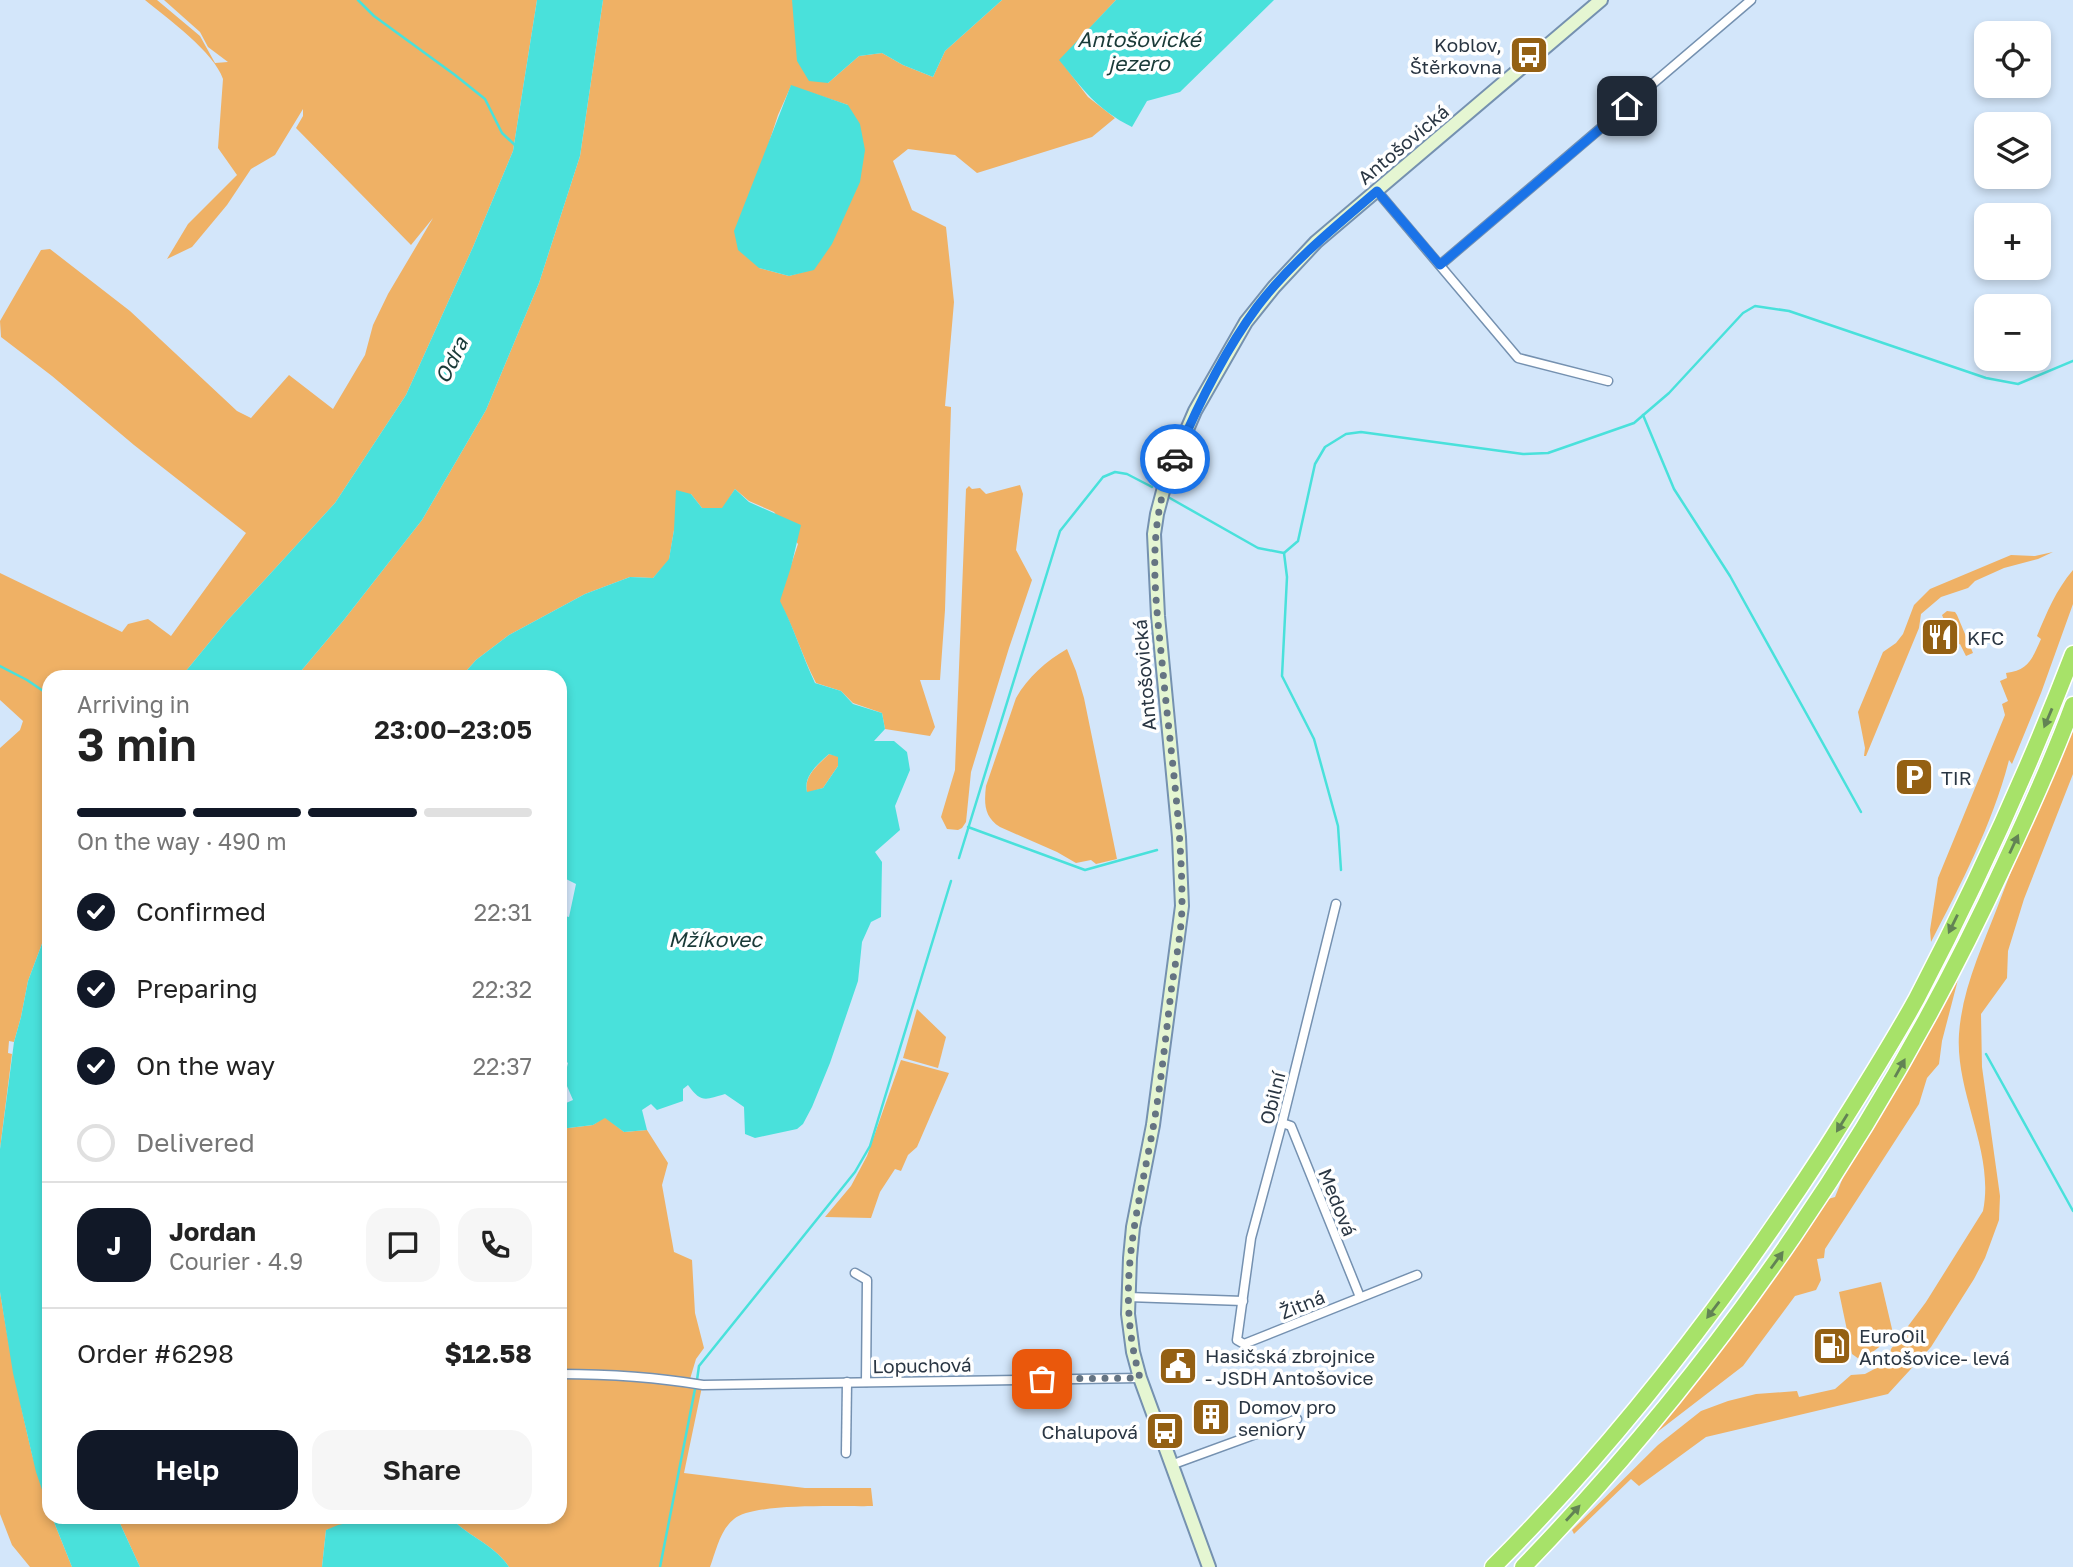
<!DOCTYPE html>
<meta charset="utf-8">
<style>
:root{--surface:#fff;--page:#f6f6f6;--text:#222;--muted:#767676;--line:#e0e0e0;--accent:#111827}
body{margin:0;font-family:"Golos Text",sans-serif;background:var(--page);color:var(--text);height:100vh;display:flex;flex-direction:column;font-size:26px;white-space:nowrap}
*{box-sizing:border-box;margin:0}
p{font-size:23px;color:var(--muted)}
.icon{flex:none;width:38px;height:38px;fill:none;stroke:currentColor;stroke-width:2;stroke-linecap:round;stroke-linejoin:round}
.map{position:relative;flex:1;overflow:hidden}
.side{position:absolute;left:42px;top:670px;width:525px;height:854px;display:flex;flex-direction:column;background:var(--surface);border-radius:21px;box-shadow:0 4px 10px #0003}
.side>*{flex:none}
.controls{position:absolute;left:1974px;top:21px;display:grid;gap:14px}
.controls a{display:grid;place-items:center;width:77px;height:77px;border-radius:14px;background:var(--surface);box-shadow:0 4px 10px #0003;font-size:35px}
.pin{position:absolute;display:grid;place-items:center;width:60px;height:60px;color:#fff;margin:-30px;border-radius:14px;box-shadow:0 4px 10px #0006}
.courier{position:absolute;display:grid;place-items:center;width:70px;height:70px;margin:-35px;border:5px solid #1a73e8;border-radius:50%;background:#fff;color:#222;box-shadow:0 2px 9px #0007}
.head em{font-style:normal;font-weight:600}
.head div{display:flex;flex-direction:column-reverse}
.head{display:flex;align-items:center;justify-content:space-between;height:119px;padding:0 35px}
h1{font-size:46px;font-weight:600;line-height:52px}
.bar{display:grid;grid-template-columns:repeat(4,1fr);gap:10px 7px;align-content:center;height:84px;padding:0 35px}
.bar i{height:9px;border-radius:5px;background:var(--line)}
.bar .on{background:var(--accent)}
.bar p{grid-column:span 4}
.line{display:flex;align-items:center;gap:18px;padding:0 35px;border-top:2px solid var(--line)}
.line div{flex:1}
.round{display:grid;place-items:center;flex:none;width:74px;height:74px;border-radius:21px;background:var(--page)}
ol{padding:0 35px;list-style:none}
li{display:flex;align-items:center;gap:21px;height:77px}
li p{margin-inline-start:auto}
li .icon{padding:7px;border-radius:50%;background:var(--accent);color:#fff;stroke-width:4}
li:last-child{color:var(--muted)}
li i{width:38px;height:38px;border:4px solid var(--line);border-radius:50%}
.button{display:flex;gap:14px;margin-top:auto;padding:14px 35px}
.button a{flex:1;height:80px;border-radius:21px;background:var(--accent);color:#fff;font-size:28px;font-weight:600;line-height:80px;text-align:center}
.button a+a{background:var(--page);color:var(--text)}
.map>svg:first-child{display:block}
.green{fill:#efb165;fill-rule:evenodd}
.water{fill:#49e1db;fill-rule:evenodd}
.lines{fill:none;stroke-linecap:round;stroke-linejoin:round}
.stream{stroke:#49e1db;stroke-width:2.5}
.street-casing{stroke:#7591b0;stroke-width:11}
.secondary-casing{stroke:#7591b0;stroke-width:16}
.highway-casing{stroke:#fff;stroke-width:19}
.street{stroke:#fff;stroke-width:8}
.secondary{stroke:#e5f6d2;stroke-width:12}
.highway{stroke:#a7e269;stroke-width:16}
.oneway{fill:#628354}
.done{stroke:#657483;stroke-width:7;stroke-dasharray:0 12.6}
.route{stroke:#1a73e8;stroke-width:9}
.labels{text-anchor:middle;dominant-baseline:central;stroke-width:7;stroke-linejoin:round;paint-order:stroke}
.poi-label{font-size:19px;fill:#2a3643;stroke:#fff;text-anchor:start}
.street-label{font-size:19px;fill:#2a3643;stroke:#fff}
.water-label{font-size:21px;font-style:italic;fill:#1a3a38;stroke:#fff}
</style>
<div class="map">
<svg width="2073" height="1567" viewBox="0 0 2073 1567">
<rect width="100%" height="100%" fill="#d3e6fa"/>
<g class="green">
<path d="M145,0H157L200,36L215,63L228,62L208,47L200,32L164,0H537L513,151L473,247L406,395L335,503L227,621L181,677H49V925L28,981L21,1017L14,1042L9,1041L8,1053L12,1054L0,1149V748L20,730L23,721L0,700V573L122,632L128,624L148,619L171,636L246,533L134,445L52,376L1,337L0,321L41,250L50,249L130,311L237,411L251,418L289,375L333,409L365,355L373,325L388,294L433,218L411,245L296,128L303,116V109L275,155L251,169L227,205L192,247L167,259L188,224L237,175L218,148L223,79C214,52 168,19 145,0Z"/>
<path d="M603,0H792L828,83L859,56L882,53L903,65L933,77L945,51L1002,0H1116L1060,60L1088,97L1115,118L1092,137L977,173L955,155L908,149L893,161L912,210L946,227L954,302L945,406L951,407L945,610L940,680H920L935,727L930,736L885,729L882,713L853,703L841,691L816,683C802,656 794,627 779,601L798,544L774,512L749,501L735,489L723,508H702L691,494L674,530L669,560L653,578L630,577L585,594L509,635L476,660L461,677H296L343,621L422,520L486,410L539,283L580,156ZM791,86L848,105L814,269L789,276L759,268L764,158L778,115Z"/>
<path d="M1020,485L1023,494L1016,550L1032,580L1009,648L971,772L966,822L962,828L958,830L947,829L941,817L955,770L966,489L969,486L972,489L980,488L986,494Z"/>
<path d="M2053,552L2038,559L2004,568L1975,581L1968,588L1941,597L1921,614L1919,628L1866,756H1864L1865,748L1858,712L1883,652L1896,643L1903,634L1914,605L1930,589L2011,555L2035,556Z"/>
<path d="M2073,570V604L2041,693L2012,764L2009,760C1993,823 1961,884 1931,942L1930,930L1938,878L2005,715L2002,704L2008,701L2000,681L2007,678L2006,673C2029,670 2032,659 2041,639L2037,636C2047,612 2056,590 2073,570Z"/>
<path d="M1947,611L1955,612L1957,615L1973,653L1966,656L1960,644L1955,646L1942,615Z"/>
<path d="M1067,649L1076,671L1084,698L1117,859L1096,864L1091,860L1076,863L1057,852L1000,827C984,817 984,803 986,786L1016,698C1028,677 1046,661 1067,649Z"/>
<path d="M2073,709V774L2024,899L2008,951L2007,978L1981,1014L1982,1067L2000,1196L1999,1220L1985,1258L1974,1279L1931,1347L1888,1394L1706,1437L1639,1486L1631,1479L1574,1534L1572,1530L1658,1445L1701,1411L1728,1401L1756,1394L1797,1391L1799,1397L1835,1389L1851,1375L1865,1374L1880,1366L1890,1357L1891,1349L1926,1302L1983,1211C1995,1152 1955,1094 1959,1034C1962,989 1983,945 1999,903C2024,838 2048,774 2073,709Z"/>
<path d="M829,754L838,756V766L823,788L807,793C803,776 818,765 829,754Z"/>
<path d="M1961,968L1942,1041L1939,1064L1927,1078L1919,1104L1825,1249L1824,1258L1817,1259L1821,1280L1816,1290L1795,1296L1743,1366L1652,1436C1715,1360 1774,1281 1828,1199L1835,1197L1844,1175L1929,1032Z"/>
<path d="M917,1009L946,1037L938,1068L903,1058Z"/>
<path d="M901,1060L949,1073L917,1147L908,1155L901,1171L895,1169L880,1192L871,1218L825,1217L851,1186L867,1156Z"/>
<path d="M605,1117L624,1132L647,1130L668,1163L662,1185L674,1252L692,1260L695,1313L704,1348L696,1359L690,1379L703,1382L684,1473L805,1488H871L873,1506C844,1507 754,1502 734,1519C720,1530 716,1551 710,1567H509C495,1545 467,1536 450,1517H560V1129L593,1125Z"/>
<path d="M1881,1282L1892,1329C1885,1344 1874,1353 1859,1359L1852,1354L1839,1292Z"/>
<path d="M0,1292C9,1347 19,1400 32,1454C37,1474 49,1497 49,1517H52L72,1567H30L12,1545L0,1514Z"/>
<path d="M117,1517H374L326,1530L322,1567H140Z"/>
</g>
<g class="water">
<path d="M537,0H603L580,156L539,283L486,410L422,520L343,621L296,677H181L227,621L335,503L406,395L473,247L513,151Z"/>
<path d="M792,0H1002L945,51L933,77L903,65L882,53L859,56L828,83L809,81L797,61Z"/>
<path d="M1116,0H1274L1180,92L1147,101L1132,127C1096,109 1083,89 1059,60Z"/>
<path d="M791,85L848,105L860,124L865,150L860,182L832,244L814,270L789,276L759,268L738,250L734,231Z"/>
<path d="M735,489L749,502L801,525L791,567L780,601C794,628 802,655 815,683L841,691L853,704L882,713L885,729L874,741H894L907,752L910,770L895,806L900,830L875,852L882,862L881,917L871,922L862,942L858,981L830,1063L812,1107L803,1124L797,1129L755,1138L745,1134L744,1107L725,1094C705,1100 701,1103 688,1085L683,1089V1101L657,1110L651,1104L642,1110L647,1130L624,1132L605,1118L593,1125L560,1129V1099L566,1103L573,1100L564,1079L568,1063L560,1056V915L569,917L576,884L560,876V677H461L476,660L509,635L585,594L630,577L653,578L669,559L674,530L676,490L691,494L702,508H722ZM829,754L838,757V766L823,788L807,792C803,776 818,764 829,754Z"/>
<path d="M49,925V1510L36,1472L13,1373L0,1292V1149L14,1042L21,1017L28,981Z"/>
<path d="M52,1517H117L140,1567H72Z"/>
<path d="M374,1517H450C467,1536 495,1545 509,1567H322L326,1530L338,1525Z"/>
</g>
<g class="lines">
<g class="stream">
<path d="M358,0L374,16L455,75L485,99L502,133L516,146"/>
<path d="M1643,415L1674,489L1730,576L1861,812"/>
<path d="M1168,497L1258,548L1284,553L1298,541L1315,464L1325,447L1346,434L1361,432L1523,454L1548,453L1634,423L1669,393L1743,313L1755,306L1789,311L1986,378L2018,384L2073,361"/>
<path d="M1284,553L1287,577L1282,676L1314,739L1338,826L1341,870"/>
<path d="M0,666L27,680L49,695"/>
<path d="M968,827L1085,870L1157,850"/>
<path d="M959,858L1060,531L1103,477L1115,472L1127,474L1152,487"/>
<path d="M1986,1054L2073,1211"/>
<path d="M697,1380L699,1366L855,1172L870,1146L951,881"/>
<path d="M660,1567L695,1389"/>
</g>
<g class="street-casing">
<g id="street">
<path d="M1377,191L1518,358L1608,381"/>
<path d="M1440,265L1751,0"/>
<path d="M1336,904L1282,1123L1251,1238L1237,1340L1244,1344L1417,1275"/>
<path d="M1282,1123L1291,1126L1360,1297"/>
<path d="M855,1273L867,1280L866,1382"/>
<path d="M1128,1297L1243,1301"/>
<path d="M560,1374C608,1374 655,1377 703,1385L1140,1378"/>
<path d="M846,1453L847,1382"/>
<path d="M1171,1465L1297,1419"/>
</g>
</g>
<g class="secondary-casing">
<path id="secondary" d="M1209,1567L1140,1378L1133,1352L1128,1314L1130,1258L1133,1227L1153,1125L1182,906L1179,837L1158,616L1154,534L1157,514L1167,476L1195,411L1246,322L1274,287L1316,242L1601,0"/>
</g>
<g class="highway-casing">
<g id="highway">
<path d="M1493,1567C1619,1441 1729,1297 1826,1148C1857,1099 1889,1049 1917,998C1975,887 2028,771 2073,654"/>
<path d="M1523,1567C1722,1362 1885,1123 2004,865C2029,812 2053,759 2073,705"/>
</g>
</g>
<use href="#street" class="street"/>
<use href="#secondary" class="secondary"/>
<use href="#highway" class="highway"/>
</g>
<defs><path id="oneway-solid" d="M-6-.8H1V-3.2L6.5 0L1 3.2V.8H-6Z" transform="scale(1.75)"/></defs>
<g class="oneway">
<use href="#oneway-solid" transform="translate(2048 718) rotate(113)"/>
<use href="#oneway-solid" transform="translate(2014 844) rotate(-65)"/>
<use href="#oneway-solid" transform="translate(1953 924) rotate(116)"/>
<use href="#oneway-solid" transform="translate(1900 1068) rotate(-61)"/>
<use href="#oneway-solid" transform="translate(1842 1123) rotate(122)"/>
<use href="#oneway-solid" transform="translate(1777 1260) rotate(-54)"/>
<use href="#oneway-solid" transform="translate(1713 1310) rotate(127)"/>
<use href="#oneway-solid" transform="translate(1573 1513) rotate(-48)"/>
</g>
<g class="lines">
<path class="done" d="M1042,1379L1140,1378C1116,1294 1134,1227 1150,1144C1160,1094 1165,1043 1171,992C1175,963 1182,932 1182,903C1182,826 1170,748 1163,672C1156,599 1144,527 1175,459"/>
<path class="route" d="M1175,459C1197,407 1223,353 1257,307C1291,262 1335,227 1377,191L1440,265L1627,106"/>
</g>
<defs>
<g id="bus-square" transform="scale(2.0125)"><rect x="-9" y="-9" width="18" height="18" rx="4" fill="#946013" stroke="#fff"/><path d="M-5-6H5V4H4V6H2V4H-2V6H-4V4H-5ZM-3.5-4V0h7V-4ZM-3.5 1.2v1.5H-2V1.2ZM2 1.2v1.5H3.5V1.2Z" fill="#fff"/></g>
<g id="restaurant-square" transform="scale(2.0125)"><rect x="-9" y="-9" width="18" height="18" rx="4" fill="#946013" stroke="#fff"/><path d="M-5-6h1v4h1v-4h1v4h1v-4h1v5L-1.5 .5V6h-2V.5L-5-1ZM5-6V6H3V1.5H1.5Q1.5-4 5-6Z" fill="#fff"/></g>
<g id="parking-square" transform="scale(2.0125)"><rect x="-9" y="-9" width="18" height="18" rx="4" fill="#946013" stroke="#fff"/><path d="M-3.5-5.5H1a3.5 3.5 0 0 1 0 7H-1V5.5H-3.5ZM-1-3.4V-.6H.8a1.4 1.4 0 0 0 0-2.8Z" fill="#fff"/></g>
<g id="fuel-square" transform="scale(2.0125)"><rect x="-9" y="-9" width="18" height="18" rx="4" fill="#946013" stroke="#fff"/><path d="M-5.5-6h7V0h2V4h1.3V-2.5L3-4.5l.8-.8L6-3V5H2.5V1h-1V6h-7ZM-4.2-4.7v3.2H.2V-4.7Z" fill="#fff"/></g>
<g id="civic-square" transform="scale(2.0125)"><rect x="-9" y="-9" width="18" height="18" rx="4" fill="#946013" stroke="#fff"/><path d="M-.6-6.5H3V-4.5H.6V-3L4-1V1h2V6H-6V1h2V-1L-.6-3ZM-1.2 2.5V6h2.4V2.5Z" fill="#fff"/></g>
<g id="building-square" transform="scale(2.0125)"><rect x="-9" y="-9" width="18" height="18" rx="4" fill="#946013" stroke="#fff"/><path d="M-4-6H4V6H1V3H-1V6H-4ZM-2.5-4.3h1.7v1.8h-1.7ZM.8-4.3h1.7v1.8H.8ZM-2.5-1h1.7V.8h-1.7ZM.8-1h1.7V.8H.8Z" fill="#fff"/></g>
</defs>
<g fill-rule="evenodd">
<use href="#bus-square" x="1529" y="55"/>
<use href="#restaurant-square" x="1940" y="637"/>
<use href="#parking-square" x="1914" y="777"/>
<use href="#fuel-square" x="1832" y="1346"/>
<use href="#civic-square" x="1178" y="1366"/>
<use href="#building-square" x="1211" y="1417"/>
<use href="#bus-square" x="1165" y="1431"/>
</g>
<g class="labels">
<g class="poi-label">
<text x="1502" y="44" text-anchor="end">Koblov,<tspan x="1502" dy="22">Štěrkovna</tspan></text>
<text x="1967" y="637">KFC</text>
<text x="1941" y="777">TIR</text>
<text x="1859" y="1335">EuroOil<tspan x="1859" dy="22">Antošovice- levá</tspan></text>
<text x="1205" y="1355">Hasičská zbrojnice<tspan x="1205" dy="22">- JSDH Antošovice</tspan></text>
<text x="1238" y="1406">Domov pro<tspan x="1238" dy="22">seniory</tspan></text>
<text x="1138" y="1431" text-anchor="end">Chalupová</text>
</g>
<g class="street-label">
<text transform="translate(1403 144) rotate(-40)">Antošovická</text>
<text transform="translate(1144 675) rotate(-95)">Antošovická</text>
<text transform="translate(1272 1098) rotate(-76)">Obilní</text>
<text transform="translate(1338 1202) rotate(68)">Medová</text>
<text transform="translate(1302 1304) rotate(-22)">Žitná</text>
<text transform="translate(922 1365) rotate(-1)">Lopuchová</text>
</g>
<g class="water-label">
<text x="1139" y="39">Antošovické<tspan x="1139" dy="24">jezero</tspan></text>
<text transform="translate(451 360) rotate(-64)">Odra</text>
<text x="715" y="939">Mžíkovec</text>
</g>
</g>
</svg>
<div class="controls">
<a><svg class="icon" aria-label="locate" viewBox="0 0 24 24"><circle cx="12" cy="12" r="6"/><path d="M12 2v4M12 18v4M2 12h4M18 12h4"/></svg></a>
<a><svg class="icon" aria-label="layers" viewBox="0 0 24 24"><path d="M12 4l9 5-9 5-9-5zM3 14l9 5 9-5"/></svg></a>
<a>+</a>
<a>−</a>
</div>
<div class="pin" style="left:1042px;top:1379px;background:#ea580c"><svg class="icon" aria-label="bag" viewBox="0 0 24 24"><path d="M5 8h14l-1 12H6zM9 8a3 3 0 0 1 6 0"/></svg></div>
<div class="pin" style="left:1627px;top:106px;background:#1f2937"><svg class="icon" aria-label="home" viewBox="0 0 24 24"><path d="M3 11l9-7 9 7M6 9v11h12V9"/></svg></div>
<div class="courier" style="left:1175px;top:459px"><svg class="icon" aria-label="car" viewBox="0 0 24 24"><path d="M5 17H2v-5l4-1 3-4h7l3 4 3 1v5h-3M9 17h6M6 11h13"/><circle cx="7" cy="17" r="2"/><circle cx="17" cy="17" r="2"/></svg></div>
<section class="side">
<div class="head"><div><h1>3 min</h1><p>Arriving in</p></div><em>23:00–23:05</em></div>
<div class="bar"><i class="on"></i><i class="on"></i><i class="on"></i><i></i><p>On the way · 490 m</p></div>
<ol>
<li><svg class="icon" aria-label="check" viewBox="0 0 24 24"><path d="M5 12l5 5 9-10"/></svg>Confirmed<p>22:31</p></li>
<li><svg class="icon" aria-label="check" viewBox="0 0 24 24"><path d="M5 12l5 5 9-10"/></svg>Preparing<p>22:32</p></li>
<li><svg class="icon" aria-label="check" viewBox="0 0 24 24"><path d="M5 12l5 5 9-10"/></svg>On the way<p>22:37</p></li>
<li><i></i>Delivered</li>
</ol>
<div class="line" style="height:126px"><b class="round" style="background:var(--accent);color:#fff">J</b><div><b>Jordan</b><p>Courier · 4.9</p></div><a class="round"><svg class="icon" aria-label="chat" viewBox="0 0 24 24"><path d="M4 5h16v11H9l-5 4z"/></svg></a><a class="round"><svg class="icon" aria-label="phone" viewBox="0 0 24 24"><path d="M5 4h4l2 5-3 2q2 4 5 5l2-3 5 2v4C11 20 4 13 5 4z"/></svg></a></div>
<div class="line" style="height:91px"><div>Order #6298</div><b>$12.58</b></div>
<div class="button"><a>Help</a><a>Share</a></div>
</section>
</div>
